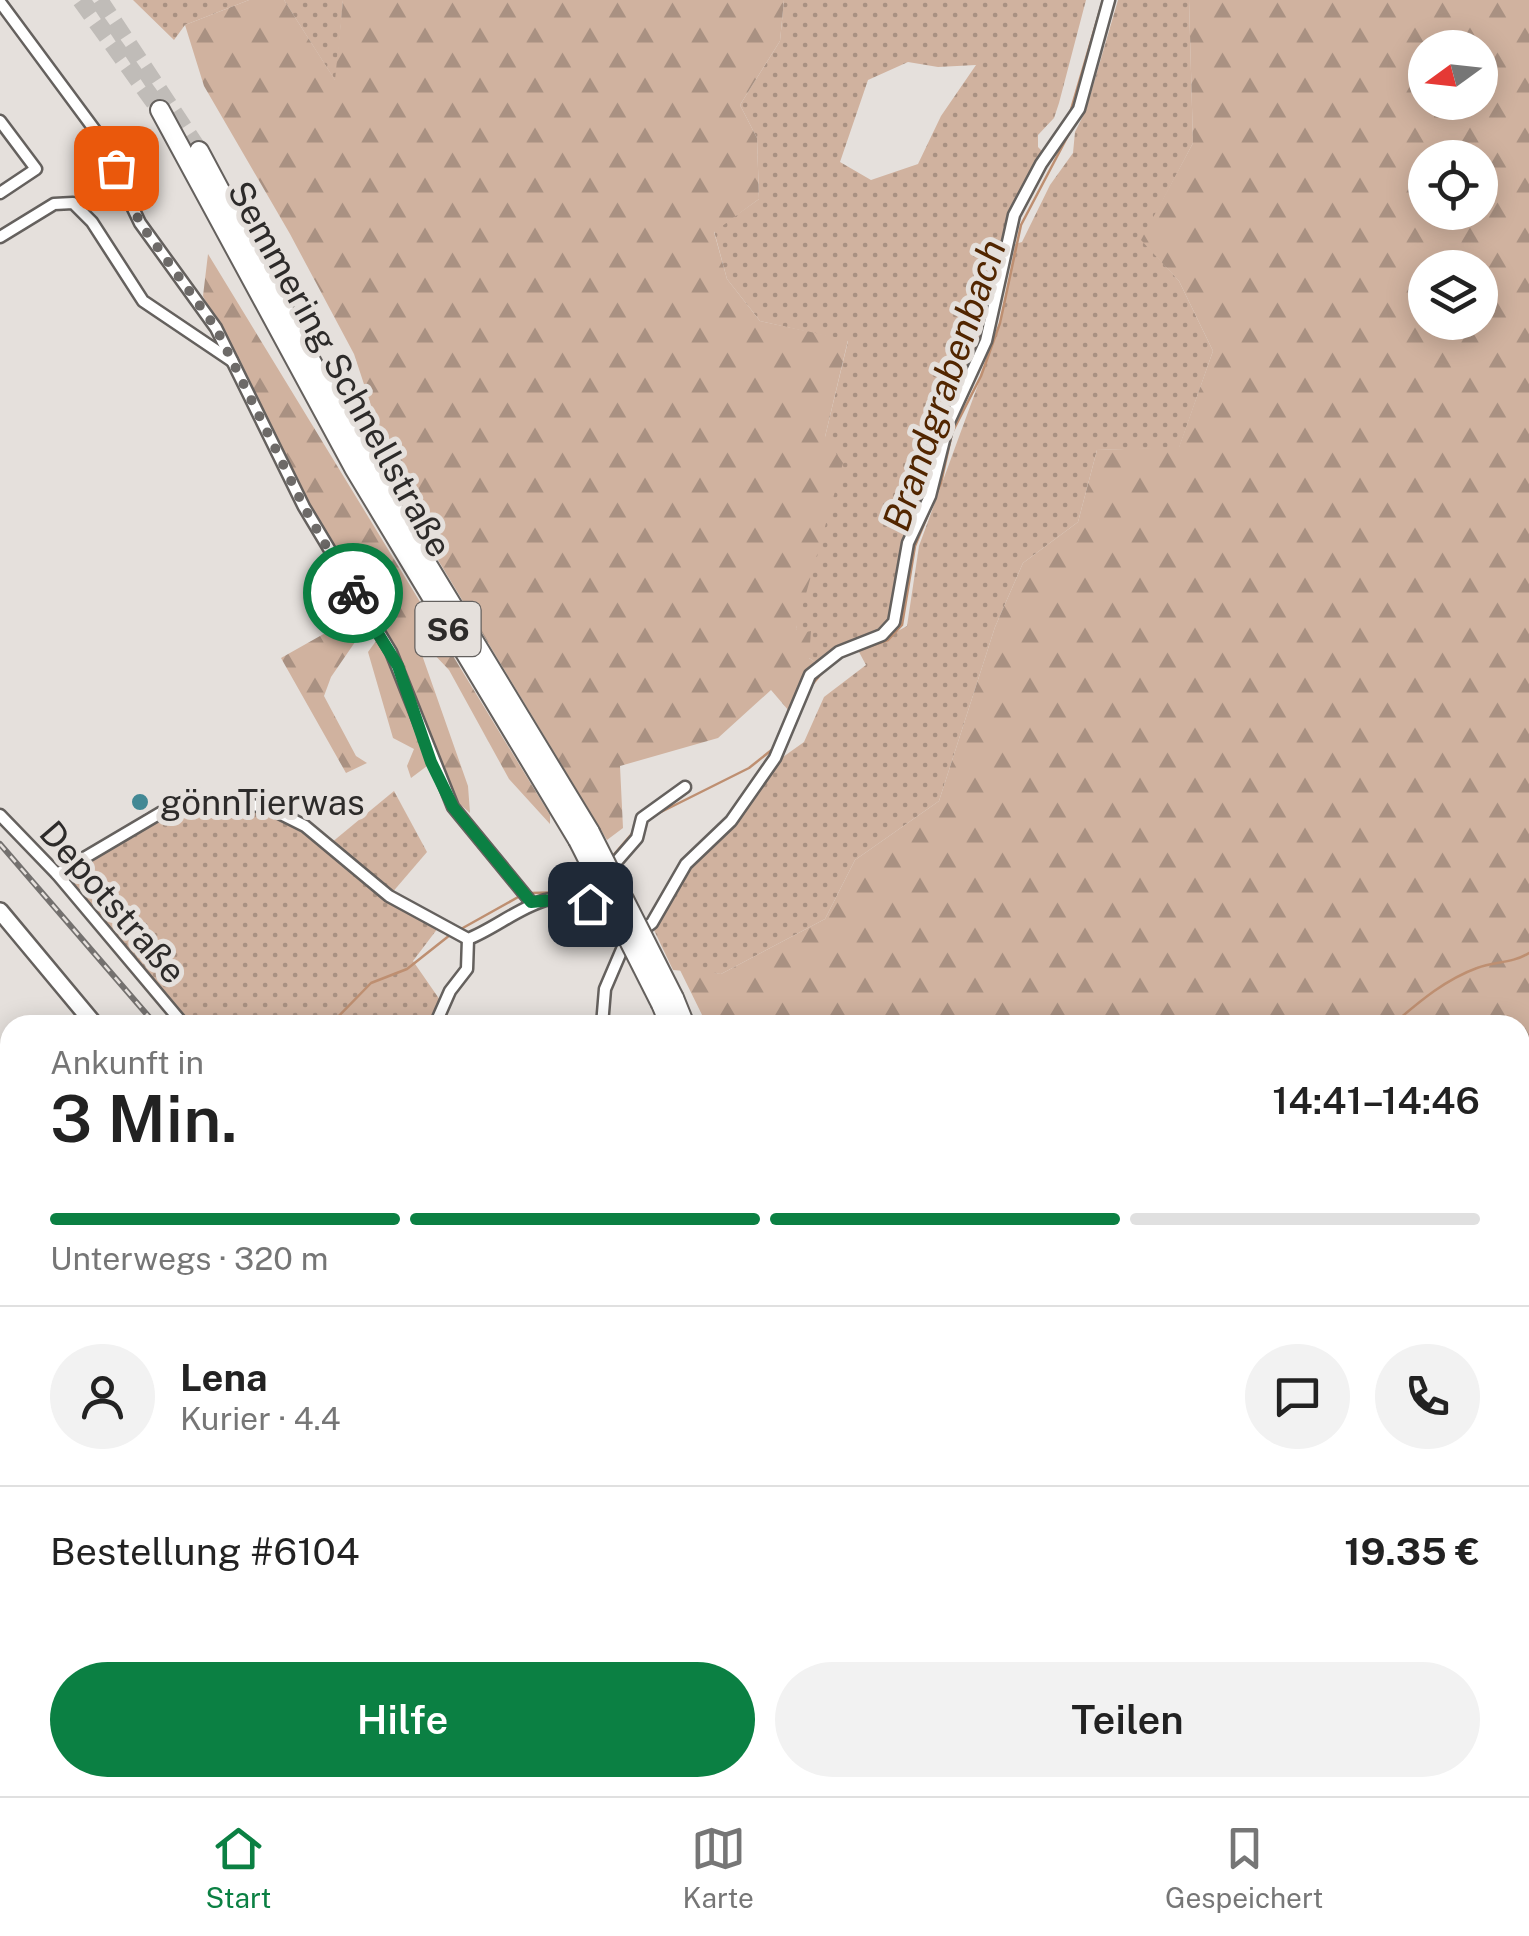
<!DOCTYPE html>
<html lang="de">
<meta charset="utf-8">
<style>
:root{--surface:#fff;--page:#f2f2f2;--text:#222;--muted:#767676;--line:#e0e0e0;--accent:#0b8043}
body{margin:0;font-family:"Public Sans",sans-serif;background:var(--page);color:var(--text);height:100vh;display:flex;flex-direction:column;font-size:38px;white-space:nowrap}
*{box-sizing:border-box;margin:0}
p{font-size:32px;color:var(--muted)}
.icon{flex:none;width:55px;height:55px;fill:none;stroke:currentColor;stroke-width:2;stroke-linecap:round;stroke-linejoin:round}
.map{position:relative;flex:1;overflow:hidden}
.drawer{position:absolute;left:0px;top:1015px;width:1530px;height:782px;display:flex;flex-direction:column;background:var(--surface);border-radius:30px 30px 0 0;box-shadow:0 5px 25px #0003}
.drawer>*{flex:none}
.needle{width:65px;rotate:255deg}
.tools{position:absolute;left:1408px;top:30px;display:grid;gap:20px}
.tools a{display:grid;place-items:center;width:90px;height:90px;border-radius:50%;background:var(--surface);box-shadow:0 5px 25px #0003;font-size:50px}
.pin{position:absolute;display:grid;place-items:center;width:85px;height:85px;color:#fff;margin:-42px;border-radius:20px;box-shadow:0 5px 15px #0006}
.courier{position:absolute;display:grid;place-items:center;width:100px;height:100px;margin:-50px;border:8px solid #0b8043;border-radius:50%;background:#fff;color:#222;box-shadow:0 2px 12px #0007}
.summary em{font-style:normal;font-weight:600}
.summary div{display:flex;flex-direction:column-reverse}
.summary{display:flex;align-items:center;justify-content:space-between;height:170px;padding:0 50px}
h1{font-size:65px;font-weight:600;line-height:75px}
.bar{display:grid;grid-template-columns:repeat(4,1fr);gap:15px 10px;align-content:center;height:120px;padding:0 50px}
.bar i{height:12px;border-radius:8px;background:var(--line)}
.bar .active{background:var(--accent)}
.bar p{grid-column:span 4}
.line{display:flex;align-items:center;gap:25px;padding:0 50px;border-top:2px solid var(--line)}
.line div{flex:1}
.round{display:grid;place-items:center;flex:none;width:105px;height:105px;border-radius:52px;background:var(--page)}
.cta{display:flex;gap:20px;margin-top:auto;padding:20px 50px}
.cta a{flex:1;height:115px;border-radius:60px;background:var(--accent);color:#fff;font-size:40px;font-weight:600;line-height:115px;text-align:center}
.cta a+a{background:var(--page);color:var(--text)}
.tab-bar{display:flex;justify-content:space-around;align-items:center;height:140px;border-top:2px solid var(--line);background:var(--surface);font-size:28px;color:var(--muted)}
.tab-bar a{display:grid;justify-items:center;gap:5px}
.tab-bar .active{color:var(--accent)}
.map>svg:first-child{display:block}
.grass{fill:url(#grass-dots);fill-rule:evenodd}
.forest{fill:url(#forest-firs);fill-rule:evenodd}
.water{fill:#be8f71}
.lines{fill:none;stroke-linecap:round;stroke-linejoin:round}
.stream{stroke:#be8f71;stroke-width:2.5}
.motorway-tunnel{stroke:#c0bcb8;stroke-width:18;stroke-dasharray:18 9;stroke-linecap:butt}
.minor-casing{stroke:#65615e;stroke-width:15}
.primary-casing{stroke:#65615e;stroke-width:20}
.motorway-casing{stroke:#65615e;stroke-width:22}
.minor{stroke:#fff;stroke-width:10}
.primary{stroke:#fff;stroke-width:15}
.motorway{stroke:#fff;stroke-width:18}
.rail-casing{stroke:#74716f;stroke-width:6}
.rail{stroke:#e5e0dc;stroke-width:2.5;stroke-dasharray:8;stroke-linecap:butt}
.motorway-bridge-casing{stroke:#65615e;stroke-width:22;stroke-linecap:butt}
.motorway-bridge{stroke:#fff;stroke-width:18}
.done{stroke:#6d6a68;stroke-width:10;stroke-dasharray:0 18}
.route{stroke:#0b8043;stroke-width:12}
.poi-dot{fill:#428894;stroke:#e5e0dc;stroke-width:4}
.labels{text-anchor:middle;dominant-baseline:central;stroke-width:10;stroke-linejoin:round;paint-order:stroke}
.shield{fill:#e5e0dc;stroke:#64615f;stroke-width:2.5}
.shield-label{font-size:32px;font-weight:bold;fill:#2d2b2a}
.street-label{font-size:35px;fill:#2d2b2a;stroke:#e5e0dc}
.poi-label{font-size:35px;fill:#2d2b2a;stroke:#e5e0dc;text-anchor:start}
.water-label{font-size:38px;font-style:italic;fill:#522600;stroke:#e5e0dc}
</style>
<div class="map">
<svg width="1529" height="1796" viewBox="0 0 1529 1796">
<defs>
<pattern id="grass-dots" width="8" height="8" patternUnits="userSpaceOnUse" patternTransform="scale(2.5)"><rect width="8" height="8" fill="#d0b29f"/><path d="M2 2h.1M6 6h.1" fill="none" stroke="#a99182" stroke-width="1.8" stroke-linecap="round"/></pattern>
<pattern id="forest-firs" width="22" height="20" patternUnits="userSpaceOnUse" patternTransform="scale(2.5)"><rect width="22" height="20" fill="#d0b29f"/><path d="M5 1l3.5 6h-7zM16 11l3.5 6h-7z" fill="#a99182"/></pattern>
</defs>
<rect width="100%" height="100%" fill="#e5e0dc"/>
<g class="grass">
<path d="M133,0H249L185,25L174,40Z"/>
<path d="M284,0H343L336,82Z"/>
<path d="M784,0H1086L1059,103L1054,118L1038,135V147L1044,153L1006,227L986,330L936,463L889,621L875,636L815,662L809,658L796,629L825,437L848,341L760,321L727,279L714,231L759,199L757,138L740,105L780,41ZM908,62L938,67L976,65L941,116L918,164L871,180L840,162L868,80Z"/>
<path d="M1118,0H1189L1193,143L1142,240L1179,281L1213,351L1179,448L1097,450L1078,522L1023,563L995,627L939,801L855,860L825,919L721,974L673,970L653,928L680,879L769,767L804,742L824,697L866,665L859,652L907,626L919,546L1001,322L1015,244L1022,242L1050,185L1073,153L1075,132L1086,110Z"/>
<path d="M394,791L427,852L391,894L331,843Z"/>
<path d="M178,807L263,809L291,821L387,899L438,928L413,961L440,1000L431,1025H190L68,879L72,868Z"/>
<path d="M10,1310V1463L0,1445V1320Z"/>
<path d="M86,1788H508L515,1796H86Z"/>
</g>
<g class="forest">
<path d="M249,0H284L335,80L343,0H784L780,41L740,105L757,138L759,199L714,232L727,279L760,321L848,340L825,437L843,463L796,629L801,633L811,631L809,658L815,662L789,711L771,690L718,738L620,766L623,828L607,840L403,502L354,354L290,234L204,86L185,25Z"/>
<path d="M1189,0H1529V1796H1417L1411,1788H1520V1025H707L679,968L721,974L825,919L855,860L939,801L995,627L1023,563L1078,522L1097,450L1179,447L1213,351L1179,281L1141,240L1193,143ZM1425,48H1480V102H1425ZM1425,158H1480V212H1425ZM1425,268H1480V322H1425Z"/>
<path d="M208,254L550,815V824L509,779L449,670L430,650L422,655L468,786L470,813L453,798L400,659L307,506L203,296Z"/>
<path d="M359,614L364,629L331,677L324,696L356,756L367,763L346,773L281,658Z"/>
<path d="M376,641L389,658L427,766L411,778L407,766L414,749L393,738L368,652Z"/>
</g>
<path class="water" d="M0,1505L10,1528V1788H70V1796H0Z"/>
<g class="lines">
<g class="stream">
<path d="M1070,113L1103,0"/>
<path d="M853,652L888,640L902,625L915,546L941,483L952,433L981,376L1000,323L1021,225L1073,126"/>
<path d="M811,686L825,669"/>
<path d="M653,816L749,768L774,748"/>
<path d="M611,858L635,830"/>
<path d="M530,893L572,892L587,881"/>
<path d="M461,929L520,896"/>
<path d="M330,1025L371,983L407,969L450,935"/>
<path d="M1392,1025C1418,1003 1444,980 1477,968C1495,961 1511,964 1529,953"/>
<path d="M0,1304L10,1288"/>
<path d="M882,1788L890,1796"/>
</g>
<g class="motorway-tunnel">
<path d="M81,0L160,110"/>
<path d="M99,0L199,151"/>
</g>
<g class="minor-casing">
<g id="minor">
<path d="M0,2L97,133L140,223L216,328L304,507L391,652L453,807L531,902"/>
<path d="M0,121L36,169L0,193"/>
<path d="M0,237L54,204L73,203L92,222L143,301L232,361"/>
<path d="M0,815L57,874L184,1025"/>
<path d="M57,874L179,802L265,806L305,826L389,896L468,939C507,924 546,881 590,904L615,936L626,940L605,989L602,1025"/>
<path d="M583,900L637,838L642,818L685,787"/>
<path d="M640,932L652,923L686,864L731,821L775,758L810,675L839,652L882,635L894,622L908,543L930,496L948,424L986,341L1014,215L1041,164L1079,109L1109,0"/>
<path d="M435,1025L450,991L467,969L468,939"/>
<path d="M833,1788L843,1796"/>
<path d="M450,1796L457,1788"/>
<path d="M663,1796L672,1788"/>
<path d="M1093,1796H1102"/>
</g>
</g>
<g class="primary-casing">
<g id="primary">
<path d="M0,911L95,1025"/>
<path d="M687,1788L694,1796"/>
</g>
</g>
<g class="motorway-casing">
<g id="motorway">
<path d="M160,110L354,468L578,840"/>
<path d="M199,151L365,462L590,832"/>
<path d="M674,998L685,1025"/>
<path d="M661,1004L670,1025"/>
<path d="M1354,1788L1359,1796"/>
<path d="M1370,1788L1375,1796"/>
</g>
</g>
<use href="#minor" class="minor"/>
<use href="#primary" class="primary"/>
<use href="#motorway" class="motorway"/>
<g class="rail-casing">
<g id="rail">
<path d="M0,844L156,1025"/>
<path d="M810,1788L818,1796"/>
</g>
</g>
<use href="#rail" class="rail"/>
<g class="motorway-bridge-casing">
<g id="motorway-bridge">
<path d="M590,832L674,998"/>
<path d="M578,840L661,1004"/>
</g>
</g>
<use href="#motorway-bridge" class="motorway-bridge"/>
</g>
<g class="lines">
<path class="done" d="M116,168L140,223L216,328L304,507L353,593"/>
<path class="route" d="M353,593L398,666L431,762L453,807L531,902L564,899L590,904"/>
</g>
<circle class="poi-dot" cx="140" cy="802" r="10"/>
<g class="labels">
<rect class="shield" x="415.5" y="602" width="65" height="54" rx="8"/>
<g class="shield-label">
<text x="448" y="629">S6</text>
</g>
<g class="street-label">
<text transform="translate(340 369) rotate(61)">Semmering Schnellstraße</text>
<text transform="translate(113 902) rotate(49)">Depotstraße</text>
</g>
<g class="poi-label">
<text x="160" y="802">gönnTierwas</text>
</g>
<g class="water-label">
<text transform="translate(944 385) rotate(-71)">Brandgrabenbach</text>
</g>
</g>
</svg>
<div class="tools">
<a><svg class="needle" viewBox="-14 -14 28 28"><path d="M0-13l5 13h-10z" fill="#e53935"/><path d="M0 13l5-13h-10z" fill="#767676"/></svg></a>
<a><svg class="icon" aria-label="locate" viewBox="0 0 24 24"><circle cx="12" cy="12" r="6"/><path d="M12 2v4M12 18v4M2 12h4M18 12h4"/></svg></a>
<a><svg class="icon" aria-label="layers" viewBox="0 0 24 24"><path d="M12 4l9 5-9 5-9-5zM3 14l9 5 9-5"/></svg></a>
</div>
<div class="pin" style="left:116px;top:168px;background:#ea580c"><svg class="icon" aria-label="bag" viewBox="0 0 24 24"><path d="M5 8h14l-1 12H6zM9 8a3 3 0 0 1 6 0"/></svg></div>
<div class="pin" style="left:590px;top:904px;background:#1f2937"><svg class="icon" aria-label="home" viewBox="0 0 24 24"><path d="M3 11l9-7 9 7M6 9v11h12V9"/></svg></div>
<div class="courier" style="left:353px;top:593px"><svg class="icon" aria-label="bike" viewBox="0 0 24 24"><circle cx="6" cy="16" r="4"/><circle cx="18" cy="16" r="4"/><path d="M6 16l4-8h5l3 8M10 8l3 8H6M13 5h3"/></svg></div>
<section class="drawer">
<div class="summary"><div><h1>3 Min.</h1><p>Ankunft in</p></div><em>14:41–14:46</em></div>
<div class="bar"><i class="active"></i><i class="active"></i><i class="active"></i><i></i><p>Unterwegs · 320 m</p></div>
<div class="line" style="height:180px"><a class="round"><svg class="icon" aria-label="person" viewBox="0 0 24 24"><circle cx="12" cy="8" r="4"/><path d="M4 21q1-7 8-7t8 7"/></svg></a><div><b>Lena</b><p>Kurier · 4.4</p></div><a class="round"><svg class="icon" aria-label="chat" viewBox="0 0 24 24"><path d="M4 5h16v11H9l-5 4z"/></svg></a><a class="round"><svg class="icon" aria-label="phone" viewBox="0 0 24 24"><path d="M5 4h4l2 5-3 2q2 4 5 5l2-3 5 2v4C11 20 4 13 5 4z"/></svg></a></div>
<div class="line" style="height:130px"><div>Bestellung #6104</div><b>19.35 €</b></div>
<div class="cta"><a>Hilfe</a><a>Teilen</a></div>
</section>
</div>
<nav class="tab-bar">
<a class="active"><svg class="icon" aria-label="home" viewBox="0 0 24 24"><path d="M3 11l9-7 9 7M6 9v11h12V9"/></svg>Start</a>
<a><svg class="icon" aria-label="map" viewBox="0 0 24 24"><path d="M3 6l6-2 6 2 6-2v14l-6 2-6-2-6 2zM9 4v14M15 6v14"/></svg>Karte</a>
<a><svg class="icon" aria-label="saved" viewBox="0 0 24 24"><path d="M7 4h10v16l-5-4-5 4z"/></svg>Gespeichert</a>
</nav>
